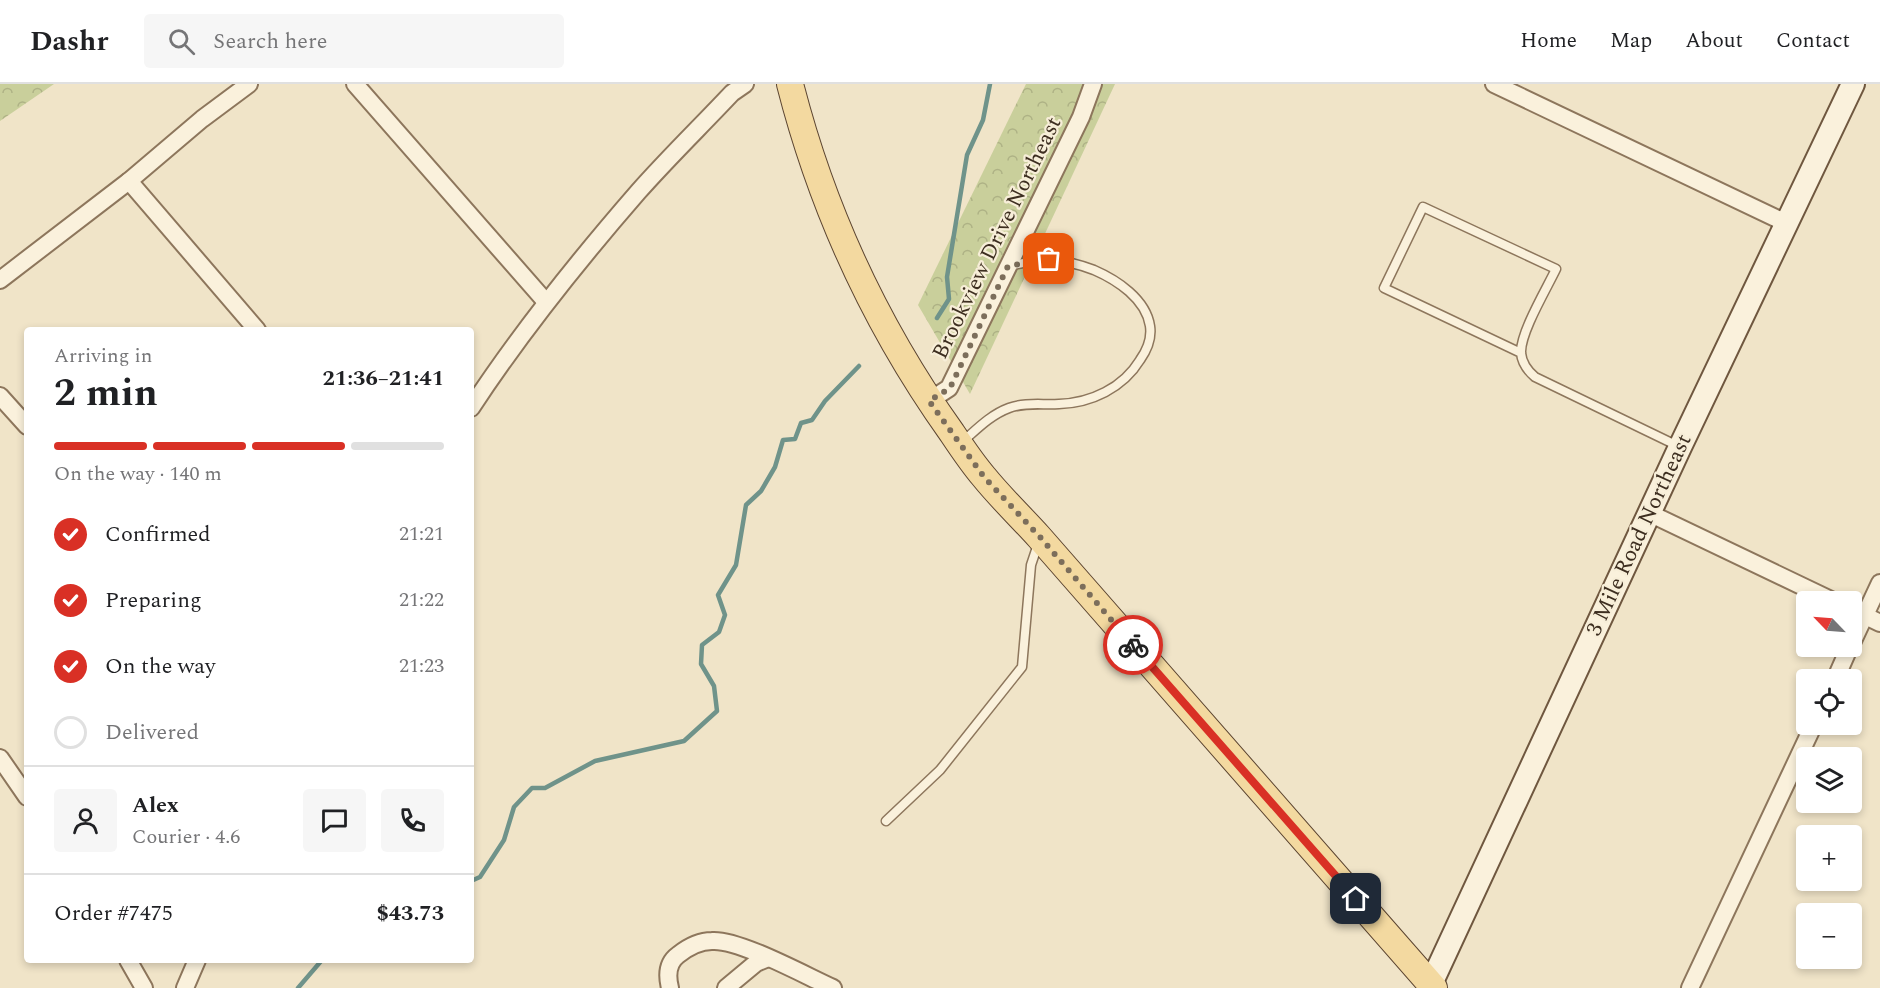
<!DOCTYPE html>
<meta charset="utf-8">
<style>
:root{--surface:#fff;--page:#f6f6f6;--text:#202124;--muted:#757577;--line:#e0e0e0;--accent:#d93025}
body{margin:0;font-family:Spectral,serif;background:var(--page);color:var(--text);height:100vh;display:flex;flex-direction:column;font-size:22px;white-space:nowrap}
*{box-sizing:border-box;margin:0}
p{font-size:20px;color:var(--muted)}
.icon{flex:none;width:33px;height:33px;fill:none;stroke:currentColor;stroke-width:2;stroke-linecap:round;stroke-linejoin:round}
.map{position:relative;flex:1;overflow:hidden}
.panel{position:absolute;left:24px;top:243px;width:450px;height:636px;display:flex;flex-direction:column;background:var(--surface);border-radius:6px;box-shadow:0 3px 9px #0003}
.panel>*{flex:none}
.needle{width:39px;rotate:295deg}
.fabs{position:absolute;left:1796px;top:507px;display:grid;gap:12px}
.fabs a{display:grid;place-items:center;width:66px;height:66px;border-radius:6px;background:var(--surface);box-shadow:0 3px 9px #0003;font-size:30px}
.pin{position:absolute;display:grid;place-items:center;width:51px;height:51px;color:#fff;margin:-26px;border-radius:12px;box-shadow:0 3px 9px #0006}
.courier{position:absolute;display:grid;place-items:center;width:60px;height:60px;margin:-30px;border:4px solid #d93025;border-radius:50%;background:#fff;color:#222;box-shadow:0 2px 8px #0007}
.headline em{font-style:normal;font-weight:700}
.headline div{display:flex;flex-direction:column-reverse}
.headline{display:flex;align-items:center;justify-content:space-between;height:102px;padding:0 30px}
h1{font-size:39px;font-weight:700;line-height:45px}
.bar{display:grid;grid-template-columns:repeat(4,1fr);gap:9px 6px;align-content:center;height:72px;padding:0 30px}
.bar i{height:8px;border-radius:4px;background:var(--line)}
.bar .on{background:var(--accent)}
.bar p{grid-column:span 4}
.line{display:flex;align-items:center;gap:15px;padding:0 30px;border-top:2px solid var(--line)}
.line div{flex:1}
.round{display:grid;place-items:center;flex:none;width:63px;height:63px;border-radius:6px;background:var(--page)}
ol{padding:0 30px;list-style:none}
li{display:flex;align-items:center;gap:18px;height:66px}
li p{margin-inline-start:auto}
li .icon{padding:6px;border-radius:50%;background:var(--accent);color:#fff;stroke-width:4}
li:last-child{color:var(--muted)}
li i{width:33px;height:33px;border:3px solid var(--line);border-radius:50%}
header{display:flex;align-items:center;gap:36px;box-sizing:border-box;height:84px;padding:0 30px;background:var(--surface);border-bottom:2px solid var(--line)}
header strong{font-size:28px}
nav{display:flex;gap:33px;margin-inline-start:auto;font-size:21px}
.search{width:420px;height:54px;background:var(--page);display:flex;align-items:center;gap:15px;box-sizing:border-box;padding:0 21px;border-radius:6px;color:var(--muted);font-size:22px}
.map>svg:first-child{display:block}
.forest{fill:url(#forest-crowns)}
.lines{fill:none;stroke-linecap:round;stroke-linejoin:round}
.stream{stroke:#6f938a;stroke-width:4.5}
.service-casing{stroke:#8d765c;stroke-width:11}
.minor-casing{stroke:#8d765c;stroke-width:20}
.secondary-casing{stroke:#6f573f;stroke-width:26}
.primary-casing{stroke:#5b4430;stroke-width:28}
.service{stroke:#faf1dc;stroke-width:8}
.minor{stroke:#faf1dc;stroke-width:16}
.secondary{stroke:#faf1dc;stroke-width:22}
.primary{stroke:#f3d9a0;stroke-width:26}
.done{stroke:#7c6e5b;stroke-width:6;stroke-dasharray:0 10.8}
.route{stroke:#d93025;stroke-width:8}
.labels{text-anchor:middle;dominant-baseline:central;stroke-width:4.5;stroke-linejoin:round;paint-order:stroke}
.street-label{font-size:22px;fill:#3d2e20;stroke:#f7eed8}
</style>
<header>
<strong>Dashr</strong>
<div class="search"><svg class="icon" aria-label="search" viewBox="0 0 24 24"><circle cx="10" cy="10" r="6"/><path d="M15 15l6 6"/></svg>Search here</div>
<nav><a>Home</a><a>Map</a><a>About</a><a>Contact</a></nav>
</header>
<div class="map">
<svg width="1880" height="904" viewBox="0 0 1880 904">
<defs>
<pattern id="forest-crowns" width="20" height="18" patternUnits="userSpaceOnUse" patternTransform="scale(1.5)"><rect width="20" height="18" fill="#c9cf9b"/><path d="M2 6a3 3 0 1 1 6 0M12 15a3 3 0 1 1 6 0" fill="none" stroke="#aeb285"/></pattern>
</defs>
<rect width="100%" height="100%" fill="#f0e4c8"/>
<g class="forest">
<path d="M0,0H54L0,37Z"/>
<path d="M1026,0H1115L970,310L918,221Z"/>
</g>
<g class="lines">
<g class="stream">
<path d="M937,234L949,215L947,193L967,71L983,36L990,0"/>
<path d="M471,797L480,793L504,756L514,723L532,704H545L595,677L684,657L717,627L714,602L701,580L702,561L719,548L725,531L718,511L736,481L746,421L761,407L775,383L783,356L795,355L801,339L812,336L825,317L859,282"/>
<path d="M298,904L322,876"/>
</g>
<g class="service-casing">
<g id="service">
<path d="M1521,269L1384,204L1423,123L1556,185C1547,204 1520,249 1521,269C1522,280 1528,287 1535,293L1680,363"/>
<path d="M961,359C976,346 990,331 1009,324C1025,318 1042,321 1059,320C1091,319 1123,304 1140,276C1147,266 1152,255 1150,242C1146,215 1117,196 1094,186C1063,174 1041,174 1009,182"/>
<path d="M886,737L940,686L1022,583L1031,481L1038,460"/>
</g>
</g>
<g class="minor-casing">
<g id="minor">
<path d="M355,0L546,218"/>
<path d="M1494,0L1786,139"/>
<path d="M129,97L257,246"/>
<path d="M0,196L129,97L202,35L249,0"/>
<path d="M0,312L27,342"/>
<path d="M929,317L949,304L1081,33L1093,0"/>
<path d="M471,324C521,248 578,177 638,108C668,74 701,42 732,9L745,0"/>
<path d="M1649,429L1835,518"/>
<path d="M1851,525L1880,539"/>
<path d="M1851,561L1880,499"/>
<path d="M1835,596L1850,562"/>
<path d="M0,674L27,713"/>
<path d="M128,876L144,904"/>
<path d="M185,904L197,876"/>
<path d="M670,904C667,892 667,879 678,871C688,863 699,857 712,857C739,855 806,892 833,904"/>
<path d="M726,904L756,879L768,874"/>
<path d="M1690,904L1814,640"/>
</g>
</g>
<g class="secondary-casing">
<path id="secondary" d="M1429,904L1680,363L1853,0"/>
</g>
<g class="primary-casing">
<path id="primary" d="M790,0C822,125 877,244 952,349C962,364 972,379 984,393C1001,414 1021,433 1039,453L1434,904"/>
</g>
<use href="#service" class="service"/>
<use href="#minor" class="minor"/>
<use href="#secondary" class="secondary"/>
<use href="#primary" class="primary"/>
</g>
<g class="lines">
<path class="done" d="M1049,175L1008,182L950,304L929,317L984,393L1040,453L1133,561"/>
<path class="route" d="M1133,561L1356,815"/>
</g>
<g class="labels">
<g class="street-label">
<text transform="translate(997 154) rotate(-64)">Brookview Drive Northeast</text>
<text transform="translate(1639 451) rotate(-65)">3 Mile Road Northeast</text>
</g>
</g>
</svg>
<div class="fabs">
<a><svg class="needle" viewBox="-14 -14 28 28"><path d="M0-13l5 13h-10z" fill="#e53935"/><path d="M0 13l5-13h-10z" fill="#757577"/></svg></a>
<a><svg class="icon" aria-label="locate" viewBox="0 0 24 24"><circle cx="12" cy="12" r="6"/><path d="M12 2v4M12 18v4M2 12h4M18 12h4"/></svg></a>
<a><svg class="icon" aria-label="layers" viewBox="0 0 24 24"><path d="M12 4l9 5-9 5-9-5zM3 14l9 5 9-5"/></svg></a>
<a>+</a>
<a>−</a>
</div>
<div class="pin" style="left:1049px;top:175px;background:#ea580c"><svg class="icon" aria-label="bag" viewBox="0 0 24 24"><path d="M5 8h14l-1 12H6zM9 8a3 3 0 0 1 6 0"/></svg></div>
<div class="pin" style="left:1356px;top:815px;background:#1f2937"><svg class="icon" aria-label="home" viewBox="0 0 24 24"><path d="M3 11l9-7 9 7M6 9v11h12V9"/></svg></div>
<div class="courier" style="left:1133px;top:561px"><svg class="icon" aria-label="bike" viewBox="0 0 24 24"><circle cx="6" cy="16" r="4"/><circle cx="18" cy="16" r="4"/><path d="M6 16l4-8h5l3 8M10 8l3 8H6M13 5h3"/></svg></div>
<section class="panel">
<div class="headline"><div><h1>2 min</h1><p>Arriving in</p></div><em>21:36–21:41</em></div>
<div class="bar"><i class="on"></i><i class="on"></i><i class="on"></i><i></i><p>On the way · 140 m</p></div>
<ol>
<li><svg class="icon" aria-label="check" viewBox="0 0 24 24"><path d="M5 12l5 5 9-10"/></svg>Confirmed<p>21:21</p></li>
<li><svg class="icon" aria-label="check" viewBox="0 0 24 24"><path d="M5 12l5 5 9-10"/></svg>Preparing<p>21:22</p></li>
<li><svg class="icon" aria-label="check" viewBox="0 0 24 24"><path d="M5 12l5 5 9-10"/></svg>On the way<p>21:23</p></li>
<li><i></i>Delivered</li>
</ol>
<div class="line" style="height:108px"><a class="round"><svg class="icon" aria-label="person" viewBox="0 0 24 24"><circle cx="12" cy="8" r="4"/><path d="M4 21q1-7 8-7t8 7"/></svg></a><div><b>Alex</b><p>Courier · 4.6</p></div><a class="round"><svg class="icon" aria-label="chat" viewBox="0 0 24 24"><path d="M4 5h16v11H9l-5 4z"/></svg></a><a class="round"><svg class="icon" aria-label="phone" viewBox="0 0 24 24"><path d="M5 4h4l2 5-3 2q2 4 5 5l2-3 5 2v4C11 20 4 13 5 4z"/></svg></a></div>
<div class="line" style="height:78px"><div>Order #7475</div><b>$43.73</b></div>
</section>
</div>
